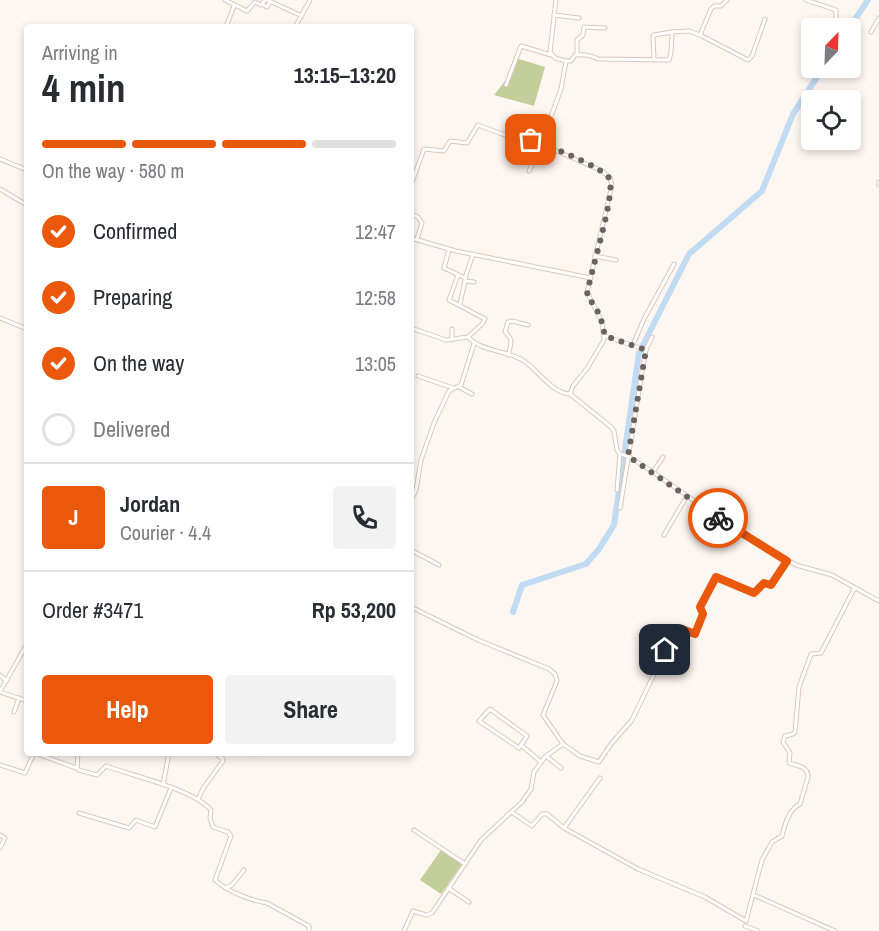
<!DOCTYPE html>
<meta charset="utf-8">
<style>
:root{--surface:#fff;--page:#f2f2f3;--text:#2b2b33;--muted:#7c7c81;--line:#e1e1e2;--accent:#ea580c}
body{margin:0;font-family:"Archivo Narrow",sans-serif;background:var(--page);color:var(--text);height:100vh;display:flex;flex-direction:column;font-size:22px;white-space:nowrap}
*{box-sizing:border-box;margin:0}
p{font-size:20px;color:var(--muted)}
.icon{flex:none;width:33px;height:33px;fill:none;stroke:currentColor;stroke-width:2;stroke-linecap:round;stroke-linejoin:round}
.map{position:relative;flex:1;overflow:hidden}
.panel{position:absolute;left:24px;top:24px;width:390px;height:732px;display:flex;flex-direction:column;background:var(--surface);border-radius:6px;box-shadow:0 3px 9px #0003}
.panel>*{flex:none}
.needle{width:39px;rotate:23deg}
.fabs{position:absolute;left:801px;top:18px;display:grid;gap:12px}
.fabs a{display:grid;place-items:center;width:60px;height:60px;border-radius:6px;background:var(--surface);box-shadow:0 3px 9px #0003;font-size:30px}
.pin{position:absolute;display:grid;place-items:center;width:51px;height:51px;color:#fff;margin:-26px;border-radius:12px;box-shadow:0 3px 9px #0006}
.courier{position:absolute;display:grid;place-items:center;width:60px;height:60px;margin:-30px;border:4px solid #ea580c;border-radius:50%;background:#fff;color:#222;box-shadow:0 2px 8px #0007}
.summary em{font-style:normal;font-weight:700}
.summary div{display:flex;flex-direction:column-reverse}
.summary{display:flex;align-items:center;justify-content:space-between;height:102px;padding:0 18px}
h1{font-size:39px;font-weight:700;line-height:45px}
.bar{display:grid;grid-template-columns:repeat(4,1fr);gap:9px 6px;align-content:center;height:72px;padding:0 18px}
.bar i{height:8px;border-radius:4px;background:var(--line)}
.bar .on{background:var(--accent)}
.bar p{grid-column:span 4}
.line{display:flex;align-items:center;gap:15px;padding:0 18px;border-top:2px solid var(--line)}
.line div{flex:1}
.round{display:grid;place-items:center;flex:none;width:63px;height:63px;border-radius:6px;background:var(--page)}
ol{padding:0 18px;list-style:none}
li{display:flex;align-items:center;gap:18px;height:66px}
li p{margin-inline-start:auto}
li .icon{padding:6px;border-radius:50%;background:var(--accent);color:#fff;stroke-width:4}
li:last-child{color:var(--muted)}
li i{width:33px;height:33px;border:3px solid var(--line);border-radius:50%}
.action{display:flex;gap:12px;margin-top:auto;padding:12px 18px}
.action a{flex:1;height:69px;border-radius:6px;background:var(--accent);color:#fff;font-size:24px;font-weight:700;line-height:69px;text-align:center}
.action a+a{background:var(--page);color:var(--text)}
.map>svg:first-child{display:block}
.green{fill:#c3ce9a}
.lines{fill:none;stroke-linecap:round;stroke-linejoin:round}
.river{stroke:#c1dbf3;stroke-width:6}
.street-casing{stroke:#dbc7bb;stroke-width:5}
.street{stroke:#fff;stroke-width:3}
.done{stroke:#6a635f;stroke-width:6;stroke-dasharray:0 10.8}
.route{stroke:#ea580c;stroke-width:8}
</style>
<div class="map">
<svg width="879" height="931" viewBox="0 0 879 931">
<rect width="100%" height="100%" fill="#fef6f1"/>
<g class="green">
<path d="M516,58L545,67L534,106L494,95L509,76Z"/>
<path d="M441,850L462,864L441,894L420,880Z"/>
</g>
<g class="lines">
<g class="river">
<path d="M849,28L868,0"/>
<path d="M513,612L522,585L586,564L599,549L614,525L639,353L689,254L762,191L793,114L823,68"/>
</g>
<g class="street-casing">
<g id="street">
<path d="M225,0L247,11L255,2L261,5L265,0"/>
<path d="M267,0L302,16"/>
<path d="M556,0L550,52L555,58L566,61L561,89L541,144L602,171L610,178L612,185L587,292L602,322L604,340L588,367L573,386L570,394L611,427L614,431L617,450L620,454L628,456L650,470L742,534L796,565L832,575L879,601"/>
<path d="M806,0L836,10V20"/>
<path d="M262,4L267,7L270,2"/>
<path d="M554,15L579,18"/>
<path d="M226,27L234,6"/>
<path d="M295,27L310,0"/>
<path d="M871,32L879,18"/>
<path d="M700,35L748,60L752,56L765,19"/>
<path d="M577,55V40L583,35L584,27L605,28"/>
<path d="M654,59L653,37L654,35L672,32"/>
<path d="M566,61H571L575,55C583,54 591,55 598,59L669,60L671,53L672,32L689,31L700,35L711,9L714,6H721L727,0"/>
<path d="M506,85L521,46L551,55"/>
<path d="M0,159L27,170"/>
<path d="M529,171L541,145"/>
<path d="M879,182V185"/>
<path d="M411,185L424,149L444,151L450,141L467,143L478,125L502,134L541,143"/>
<path d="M0,189L27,205"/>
<path d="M411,214L418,217L422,223L417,239"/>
<path d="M411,238L456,251L591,278"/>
<path d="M449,250L444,268L465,278V281L474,282"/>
<path d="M595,256L616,260"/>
<path d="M458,275L449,300L485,319L482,324L468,337"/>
<path d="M465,278L473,254"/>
<path d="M460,304L465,281"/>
<path d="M0,318L27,329"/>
<path d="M411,328L446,340L468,337C482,352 507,350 524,361C538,370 551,392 569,394"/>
<path d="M605,336L646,350"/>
<path d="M452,340V329"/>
<path d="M633,345L644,319L674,264"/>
<path d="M508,355C511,344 514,340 505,332L508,322L512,321L528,325"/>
<path d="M418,376L453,388"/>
<path d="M459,387L472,394"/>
<path d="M653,472L663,457"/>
<path d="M617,490L620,454"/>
<path d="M411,500L416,490L421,460L434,423L449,391L461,385L474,344"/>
<path d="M620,508L642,372L646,350L652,337"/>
<path d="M664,535L687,496"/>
<path d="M411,550L439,565"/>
<path d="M411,607L478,640L549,669L555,674L557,681L543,715L563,744L580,756L599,762L611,744L632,720L675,631L681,629L695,634L703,614L700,607L714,578L718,577L754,593L764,583L771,585L787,561"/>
<path d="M0,675L6,681L0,691"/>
<path d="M6,681L27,644"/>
<path d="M0,692L27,701"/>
<path d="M490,709L527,736L519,748L479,721Z"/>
<path d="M14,712L19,698"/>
<path d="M521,745L541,762"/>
<path d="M35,753L76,768"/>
<path d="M78,753L77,768L79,770L97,775L106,766C133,776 193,789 211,810L210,818L213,827L228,832L231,836L215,880C228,892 250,900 267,903L309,926V931"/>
<path d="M254,753L256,754"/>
<path d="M546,756L563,744"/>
<path d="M0,765L25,773L34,753"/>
<path d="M600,778L564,828L638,869L705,897L746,921L762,860L772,842L782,836C785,825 788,810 800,804L808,777C808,766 798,766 789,763L790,753L783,742L785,736L793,734L795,732L799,687L811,654L821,653L854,589"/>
<path d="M163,785L169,753"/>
<path d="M198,799L204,787L223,761V759L215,753"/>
<path d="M79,813L129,828L136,820L155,827L171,788"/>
<path d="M513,813L532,826L542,814H547L564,828"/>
<path d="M414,830L465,864"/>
<path d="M0,835L5,838L0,848"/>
<path d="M225,888L232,885L244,870"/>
<path d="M448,888L469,902"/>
<path d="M754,895L835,931"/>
<path d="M745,926L758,931"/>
<path d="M404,931L413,911L426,915L432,913L481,840L522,802L531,789L534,772L545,757L546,756L561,768"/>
</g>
</g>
<use href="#street" class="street"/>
</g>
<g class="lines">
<path class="done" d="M531,140C544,144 603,167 609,178C617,191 590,273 587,295L600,315L605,336L646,350L628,456L718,518"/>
<path class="route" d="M665,650L676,630L682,629L695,634L703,614L700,607L716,577L754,593L764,583L771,585L787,561L718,518"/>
</g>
</svg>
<div class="fabs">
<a><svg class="needle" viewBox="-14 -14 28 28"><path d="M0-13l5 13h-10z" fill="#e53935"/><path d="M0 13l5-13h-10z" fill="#7c7c81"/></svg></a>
<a><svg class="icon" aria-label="locate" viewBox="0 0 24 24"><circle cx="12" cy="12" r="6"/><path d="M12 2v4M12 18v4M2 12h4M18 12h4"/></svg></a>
</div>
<div class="pin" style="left:531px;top:140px;background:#ea580c"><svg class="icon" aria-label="bag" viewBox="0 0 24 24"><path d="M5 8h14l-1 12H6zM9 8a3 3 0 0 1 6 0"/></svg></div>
<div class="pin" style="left:665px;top:650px;background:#1f2937"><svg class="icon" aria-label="home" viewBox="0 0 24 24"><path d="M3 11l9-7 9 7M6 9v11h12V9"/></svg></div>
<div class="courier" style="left:718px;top:518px"><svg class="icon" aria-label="bike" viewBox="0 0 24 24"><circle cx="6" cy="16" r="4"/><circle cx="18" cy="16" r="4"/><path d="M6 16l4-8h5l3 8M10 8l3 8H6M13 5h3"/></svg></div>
<section class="panel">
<div class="summary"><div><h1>4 min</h1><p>Arriving in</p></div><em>13:15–13:20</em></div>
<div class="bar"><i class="on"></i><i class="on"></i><i class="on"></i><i></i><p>On the way · 580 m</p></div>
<ol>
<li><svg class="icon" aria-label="check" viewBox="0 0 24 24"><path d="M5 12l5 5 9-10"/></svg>Confirmed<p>12:47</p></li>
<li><svg class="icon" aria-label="check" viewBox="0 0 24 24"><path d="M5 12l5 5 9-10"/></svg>Preparing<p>12:58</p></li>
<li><svg class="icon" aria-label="check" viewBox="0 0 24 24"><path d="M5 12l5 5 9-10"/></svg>On the way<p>13:05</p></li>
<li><i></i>Delivered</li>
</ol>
<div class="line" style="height:108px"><b class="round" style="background:var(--accent);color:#fff">J</b><div><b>Jordan</b><p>Courier · 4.4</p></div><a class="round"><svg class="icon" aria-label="phone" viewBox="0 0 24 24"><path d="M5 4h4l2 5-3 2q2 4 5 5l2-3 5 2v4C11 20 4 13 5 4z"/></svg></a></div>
<div class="line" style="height:78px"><div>Order #3471</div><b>Rp 53,200</b></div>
<div class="action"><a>Help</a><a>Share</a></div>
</section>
</div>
